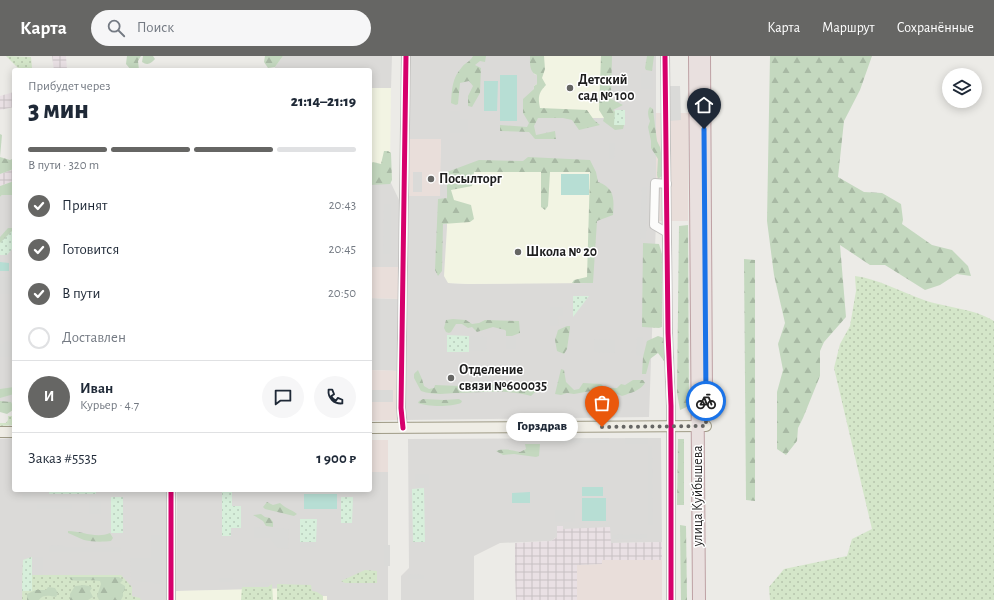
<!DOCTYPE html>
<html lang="ru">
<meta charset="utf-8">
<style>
:root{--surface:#fff;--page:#f6f6f7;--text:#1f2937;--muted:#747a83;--line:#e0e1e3;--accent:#666664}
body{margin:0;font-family:"Alegreya Sans",sans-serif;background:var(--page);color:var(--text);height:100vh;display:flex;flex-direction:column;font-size:15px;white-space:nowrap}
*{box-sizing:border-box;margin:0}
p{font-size:13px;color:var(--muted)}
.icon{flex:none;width:22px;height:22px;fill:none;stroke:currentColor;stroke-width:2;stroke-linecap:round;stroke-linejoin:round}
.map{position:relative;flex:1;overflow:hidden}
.sheet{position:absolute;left:12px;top:12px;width:360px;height:424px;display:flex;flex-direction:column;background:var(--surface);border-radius:4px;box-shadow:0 2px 10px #0003}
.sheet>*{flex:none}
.fabs{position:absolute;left:942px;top:12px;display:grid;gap:8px}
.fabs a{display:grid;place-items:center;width:40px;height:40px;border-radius:50%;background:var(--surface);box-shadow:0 2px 10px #0003;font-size:20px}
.pin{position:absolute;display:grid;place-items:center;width:34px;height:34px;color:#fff;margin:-41px -17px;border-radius:50% 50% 50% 0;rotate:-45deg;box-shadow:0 0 4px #0007}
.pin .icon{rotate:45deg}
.courier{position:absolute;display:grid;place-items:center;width:40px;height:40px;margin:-20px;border:3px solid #1a73e8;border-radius:50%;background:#fff;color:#222;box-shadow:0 1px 5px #0007}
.bubble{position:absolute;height:28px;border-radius:14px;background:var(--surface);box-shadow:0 2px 10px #0003;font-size:13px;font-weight:800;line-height:28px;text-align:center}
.head em{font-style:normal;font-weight:800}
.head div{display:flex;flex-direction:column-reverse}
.head{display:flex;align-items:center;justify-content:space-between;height:68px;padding:0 16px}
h1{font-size:26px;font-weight:800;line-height:30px}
.bar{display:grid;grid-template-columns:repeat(4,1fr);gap:6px 4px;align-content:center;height:48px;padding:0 16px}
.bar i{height:5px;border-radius:3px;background:var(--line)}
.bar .on{background:var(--accent)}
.bar p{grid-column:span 4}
.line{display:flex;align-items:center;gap:10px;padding:0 16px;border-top:1px solid var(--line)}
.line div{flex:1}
.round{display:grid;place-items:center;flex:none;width:42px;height:42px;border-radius:21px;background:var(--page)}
ol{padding:0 16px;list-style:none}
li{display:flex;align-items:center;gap:12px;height:44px}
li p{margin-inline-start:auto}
li .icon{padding:4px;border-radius:50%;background:var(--accent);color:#fff;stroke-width:4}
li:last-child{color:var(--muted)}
li i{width:22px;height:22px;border:2px solid var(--line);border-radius:50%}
header{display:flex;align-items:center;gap:24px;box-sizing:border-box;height:56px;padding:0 20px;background:var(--accent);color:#fff}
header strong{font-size:19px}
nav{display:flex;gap:22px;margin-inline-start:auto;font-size:14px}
.search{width:280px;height:36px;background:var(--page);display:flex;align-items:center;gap:10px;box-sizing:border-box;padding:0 14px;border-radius:22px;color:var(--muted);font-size:15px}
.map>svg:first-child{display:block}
.residential{fill:#dbdad8;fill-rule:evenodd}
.commercial{fill:#e9deda}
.industrial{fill:url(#industrial-grid)}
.education{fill:#f2f4e3}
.religious{fill:#dadad8}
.grass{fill:url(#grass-dots)}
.forest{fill:url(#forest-firs)}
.park{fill:url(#park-dots)}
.pitch{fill:#b7ded4}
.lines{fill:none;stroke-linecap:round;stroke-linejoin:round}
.minor-casing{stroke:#c2c1bf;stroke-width:10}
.major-casing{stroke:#9f9b86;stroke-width:12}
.highway-casing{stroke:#bea1a4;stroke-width:14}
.minor{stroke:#fcfcfb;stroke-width:8}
.major{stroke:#efede5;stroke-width:10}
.highway{stroke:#e9e0df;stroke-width:12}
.cycleway-casing{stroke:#fff;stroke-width:8}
.cycleway{stroke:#d6006c;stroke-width:5}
.done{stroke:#666664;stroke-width:4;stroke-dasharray:0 7.2}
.route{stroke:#1a73e8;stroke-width:5}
.poi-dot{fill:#666664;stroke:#fff;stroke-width:1.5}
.labels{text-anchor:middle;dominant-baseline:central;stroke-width:3;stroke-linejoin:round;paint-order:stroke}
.poi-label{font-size:14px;font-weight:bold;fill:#1e1e1e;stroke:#fff;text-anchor:start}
.street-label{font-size:14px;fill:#1e1e1e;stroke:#fff}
</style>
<header>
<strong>Карта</strong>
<div class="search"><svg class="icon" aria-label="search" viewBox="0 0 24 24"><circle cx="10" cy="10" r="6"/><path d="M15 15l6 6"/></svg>Поиск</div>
<nav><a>Карта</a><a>Маршрут</a><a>Сохранённые</a></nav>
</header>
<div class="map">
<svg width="994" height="544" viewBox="0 0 994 544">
<defs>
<pattern id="industrial-grid" width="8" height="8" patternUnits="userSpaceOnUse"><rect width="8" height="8" fill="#e9e0e4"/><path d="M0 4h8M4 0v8" fill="none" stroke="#c7c0c3"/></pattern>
<pattern id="grass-dots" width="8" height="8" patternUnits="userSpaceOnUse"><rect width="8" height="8" fill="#d4e6c9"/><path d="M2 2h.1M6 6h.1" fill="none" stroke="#b6c5ac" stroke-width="1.8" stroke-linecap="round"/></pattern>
<pattern id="forest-firs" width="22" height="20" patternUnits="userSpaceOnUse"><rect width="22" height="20" fill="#c4d8bf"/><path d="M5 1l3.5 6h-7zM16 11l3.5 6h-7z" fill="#a8b9a4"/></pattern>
<pattern id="park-dots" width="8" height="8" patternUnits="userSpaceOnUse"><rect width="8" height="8" fill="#d7efdb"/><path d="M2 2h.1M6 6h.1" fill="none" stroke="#b8ccbc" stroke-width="1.8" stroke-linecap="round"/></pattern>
</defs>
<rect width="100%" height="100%" fill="#ecebe7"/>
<g class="residential">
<path d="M283,0H392L391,32H370V14H274L275,11Z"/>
<path d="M411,0H534L537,19V28L534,30V62H604L605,0H656V165L649,361L404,364L408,140H439L441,84L409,83ZM447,116L590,226L468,228L448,227Z"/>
<path d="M370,125H390L400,146V211H370Z"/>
<path d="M2,139H14V353H0V141Z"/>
<path d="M370,242L400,243V315L370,314Z"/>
<path d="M14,382V434H166L167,544H0V383Z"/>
<path d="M661,382L662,486L611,487L605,471L598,473H563V470L557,481L551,485L500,487L474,500V544H401V520L409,512L408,383Z"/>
<path d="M370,416H388V544H327V540H300V533L176,535L177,434H370Z"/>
</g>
<g class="commercial">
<rect x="656" y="57" width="32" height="108"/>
<path d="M409,83H441L440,140H408Z"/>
<path d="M370,211H400V243L370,242Z"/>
<path d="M370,314L400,315L398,364L370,365Z"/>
<rect x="370" y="384" width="18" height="32"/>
<path d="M602,504H662V544H577V509L601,508Z"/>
</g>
<g class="industrial">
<path d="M52,0H66L67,14H54Z"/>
<path d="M14,36V51L0,54V40Z"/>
<path d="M14,113V125L0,130V118Z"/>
<path d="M557,470H563V473L610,471L611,487L662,486V504H602V508L577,509V544H516L515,519V487L551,485L557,481Z"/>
</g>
<g class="education">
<path d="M534,0H605L604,62H533L534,30L537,28V19L534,18Z"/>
<path d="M370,32H391L390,125H370Z"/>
<path d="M447,116H593L590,227L468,228L448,227L444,220L447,171Z"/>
<path d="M300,532V540H327V544H176V535Z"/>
</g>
<g class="religious">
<rect x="641" y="17" width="12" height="16"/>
<path d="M611,25H620V32H629V43H611Z"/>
<path d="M668,30H680L681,64L669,65Z"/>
<path d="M450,55H460V63H468V77H450Z"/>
<path d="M609,87H615L614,103H609Z"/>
<rect x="413" y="116" width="9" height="20"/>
<path d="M642,131H647L646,183L640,182Z"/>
<path d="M384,148H391V198H383Z"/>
<path d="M10,205H14V238H13V220H10Z"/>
<path d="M12,221V238H0V222Z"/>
<path d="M550,251H563V260H558L559,270H550Z"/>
<path d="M470,280L487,281L486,295H470Z"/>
<rect x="506" y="281" width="10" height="12"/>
<path d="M637,281H643V300L636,299Z"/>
<path d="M594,283L615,284V297L594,296Z"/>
<path d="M6,285H14V301H0V288H3Z"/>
<rect x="370" y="334" width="23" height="12"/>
<path d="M609,382V387H556L559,383Z"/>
<rect x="625" y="382" width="23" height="6"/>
<path d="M648,390H652L653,469H648Z"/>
<rect x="415" y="418" width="14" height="13"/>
<path d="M15,434H31V444H23V434Z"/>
<rect x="89" y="445" width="12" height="13"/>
<rect x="37" y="448" width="35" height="5"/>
<rect x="555" y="454" width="20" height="12"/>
<path d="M254,471L289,473L288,493L278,492L270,482H254Z"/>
<path d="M647,478V482L612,483V479Z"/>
<path d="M151,479H162L161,528L131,524L130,502H151Z"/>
<rect x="300" y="486" width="16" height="5"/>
<path d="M61,489L65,491H120L121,496H49V490Z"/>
<rect x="384" y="489" width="6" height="21"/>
<rect x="32" y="501" width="11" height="18"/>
<path d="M408,518L424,519V523H408Z"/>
<rect x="219" y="522" width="14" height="4"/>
<path d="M270,526L268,531H242V527Z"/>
</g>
<g class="grass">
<path d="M6,0L31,1L32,12L19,13Z"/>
<path d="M855,220C879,223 901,236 924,244C947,252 973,252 994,265V544H770L769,531L784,513L847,500L852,483L872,473L834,312L840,288L850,270L856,235Z"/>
<path d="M8,360H14V369L0,370V367H6L8,364Z"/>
<path d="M32,501V519H121L132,531V540L140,542L141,544H22L23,504Z"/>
<path d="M365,514L377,515V527H345L341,525Z"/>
<path d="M272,528L273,544H241L242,531H268Z"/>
<path d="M277,528L311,529L312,535L317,536L323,540V544H277Z"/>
</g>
<g class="forest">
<path d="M127,0H141L138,5L139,14H131L126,8Z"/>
<path d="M143,0H153L155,3C151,7 148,10 142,6Z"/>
<path d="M265,0H283L275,11L268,12L264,6Z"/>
<path d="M473,0H486L485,6L480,5L475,9L481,12L480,37L472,51L468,50V40L473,30L469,25L460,27L458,48L456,49L453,48L451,47C452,33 452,22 462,11C466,6 470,6 473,0Z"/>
<path d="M530,0H544L545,13L542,22L546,29C538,37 538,42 540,52L587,54L594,64L600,69L579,74L572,64L563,62H538L534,70L536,79L555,75L556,83H535L529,76L500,75V69L527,71L529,67L523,57V43L534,33V30L537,28V19C529,16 530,8 530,0Z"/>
<path d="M601,0H612L611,43L623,49L613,54L625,65L623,73L615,74L603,65L604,62L599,54Z"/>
<path d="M647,0H654L652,15L646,14L645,12Z"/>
<path d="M770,0H872L860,34L844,65L838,121L864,136L882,137L901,148L903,164L902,168L932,189L952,194L968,210L971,220L957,218L940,229L925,234L885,209H870L840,189L846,261L824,286L820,295V320L803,362L798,372L797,385L786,399L777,393V336L783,314L778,288L785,267L774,219L767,165Z"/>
<path d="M650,51L653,53L655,70L657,85L660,91L664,115L662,120L658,123L657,119L658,103L651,92V85L648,71L650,65C648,61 647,54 650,51Z"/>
<path d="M0,78L2,79L0,101L10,104L14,102V113L0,118Z"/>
<path d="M384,95H388L391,97L392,124L390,128L370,129V108L373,106L381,108Z"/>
<path d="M528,101L590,104L596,116L598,126C615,132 614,143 613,159L597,165L593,227H572L574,224L587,221L590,116H550L548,150L545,154L541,151V116H474L472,130L451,134L454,144L471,149L474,163L470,166L443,168L442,215L438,220L435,214L438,143L447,142V116L479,104L523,105Z"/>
<path d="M14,125V139H2L0,141V130Z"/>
<path d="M688,169L689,350L680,354L677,337L679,170Z"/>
<path d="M8,172H14V177L0,193V181Z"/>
<path d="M643,187L659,188L662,198V271L659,272L642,271Z"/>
<path d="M744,203L755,204V445L746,444Z"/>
<path d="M453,263L466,264L472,268L479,267L485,264L519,265L520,277L512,280H506V275L505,274L493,271L477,276L472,271L468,272L462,268H456L451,276L449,277L446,276L444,272L446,264Z"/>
<path d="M567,270H570V272L567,293L564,298L557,295L555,284L558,274Z"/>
<path d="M658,280L664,282L665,284L664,305L658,297L650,303L646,318H642L643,301L647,285Z"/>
<path d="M561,313L564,314L566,326L574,334L579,333L583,327L601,328L605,332H617L621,328L625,329L633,324H643L645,327C640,335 630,337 622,340L615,337L591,335L574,338L567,337L561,339L555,338Z"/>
<path d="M418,314L422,323L424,330L429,333L434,332L435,329L484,331L497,327L529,326L547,328L548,330V334L534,337L531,340C507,333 480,337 456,337C444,338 433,339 421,335L414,322V318Z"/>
<path d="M14,331V338L0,342V333Z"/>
<path d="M423,343L444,344L459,343L462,345L461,347C451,351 428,351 418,347L419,345Z"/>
<path d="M0,345L11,346L13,350V354L7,358L0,356Z"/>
<path d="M678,383H684V449H677Z"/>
<path d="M525,388H540L539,400L536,401L514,398L503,399L496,395C504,392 512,394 520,396L526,393Z"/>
<path d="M267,446L273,449L280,447C285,452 292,454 297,458L294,460L265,453L263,451Z"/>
<path d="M261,458L265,461L270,462L273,466V471L266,470L263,465L253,459Z"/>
<path d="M680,469L686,470L687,544H681Z"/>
<path d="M68,475C82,475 96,483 110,477L113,482L111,485C103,486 92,486 84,484C78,482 74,479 68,477Z"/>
<path d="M69,521H119L123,524L120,527L125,530V534L123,536V540L121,544H99L97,540L101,528L100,525C89,523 80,526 71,524Z"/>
<path d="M84,529L89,530L92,532L90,535L93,541L88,544H70V538L75,530Z"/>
<path d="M48,531L55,532L58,537L56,541C50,540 43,538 39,544H27V538L36,534H46Z"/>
</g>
<g class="park">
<path d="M615,54H625V69H614Z"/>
<path d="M14,173V191L7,199H0V187Z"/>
<path d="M573,240H589L573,261Z"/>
<path d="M447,279L469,280V296H447Z"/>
<path d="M424,432L425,486H413L412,433Z"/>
<rect x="49" y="434" width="47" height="4"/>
<path d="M222,434H232V450H241V472H231V480H222Z"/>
<rect x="111" y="441" width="12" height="36"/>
<path d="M341,441H353L352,467H341Z"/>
<path d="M300,463H317L316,486H300Z"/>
<path d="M32,501V535H22L23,504Z"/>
</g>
<g class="pitch">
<rect x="500" y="19" width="17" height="46"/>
<path d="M484,25H498L497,55H484Z"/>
<rect x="561" y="118" width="28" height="21"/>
<path d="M0,206L9,207V215H0Z"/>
<rect x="582" y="431" width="21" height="9"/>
<path d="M530,436V447H512V437Z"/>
<rect x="304" y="438" width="33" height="15"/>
<rect x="582" y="442" width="24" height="23"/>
</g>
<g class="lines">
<g class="minor-casing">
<g id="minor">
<path d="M665,0L668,277L671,350V544"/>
<path d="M666,176L654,169L655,127L667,128"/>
<path d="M403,372L401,352L406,0"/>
<path d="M171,544V434"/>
</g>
</g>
<g class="major-casing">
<g id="major">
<path d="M370,372L706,370"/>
<path d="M0,376H14"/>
</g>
</g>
<g class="highway-casing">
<g id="highway">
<path d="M695,0L699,544"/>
<path d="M704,0L706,337"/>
</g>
</g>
<use href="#minor" class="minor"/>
<use href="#major" class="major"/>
<use href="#highway" class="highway"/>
<g class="cycleway-casing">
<g id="cycleway">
<path d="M665,0L668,277L671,350V544"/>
<path d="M403,372L401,352L406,0"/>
<path d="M171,544V434"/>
</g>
</g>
<use href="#cycleway" class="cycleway"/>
</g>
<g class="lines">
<path class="done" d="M602,371L706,370V345"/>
<path class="route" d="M704,73L706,345"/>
</g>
<g class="poi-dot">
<circle cx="570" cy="32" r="4"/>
<circle cx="431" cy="123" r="4"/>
<circle cx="518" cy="196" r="4"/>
<circle cx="451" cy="322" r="4"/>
</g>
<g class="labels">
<g class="poi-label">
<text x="578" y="24">Детский<tspan x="578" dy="16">сад № 100</tspan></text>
<text x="439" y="123">Посылторг</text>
<text x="526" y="196">Школа № 20</text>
<text x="459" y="314">Отделение<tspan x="459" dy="16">связи №600035</tspan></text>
</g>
<g class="street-label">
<text transform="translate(698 440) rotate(-90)">улица Куйбышева</text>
</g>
</g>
</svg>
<div class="fabs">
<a><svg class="icon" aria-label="layers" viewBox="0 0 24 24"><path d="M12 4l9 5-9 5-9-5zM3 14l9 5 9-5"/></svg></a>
</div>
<div class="pin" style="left:602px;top:371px;background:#ea580c"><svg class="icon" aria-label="bag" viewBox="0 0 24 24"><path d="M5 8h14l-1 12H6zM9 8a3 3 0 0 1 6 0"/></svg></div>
<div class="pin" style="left:704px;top:73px;background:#1f2937"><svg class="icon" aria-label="home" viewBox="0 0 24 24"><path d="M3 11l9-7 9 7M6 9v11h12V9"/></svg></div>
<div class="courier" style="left:706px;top:345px"><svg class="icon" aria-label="bike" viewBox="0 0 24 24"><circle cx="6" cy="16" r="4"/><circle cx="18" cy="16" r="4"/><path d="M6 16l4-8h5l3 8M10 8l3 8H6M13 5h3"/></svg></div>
<div class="bubble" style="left:506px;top:357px;width:72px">Горздрав</div>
<section class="sheet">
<div class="head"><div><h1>3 мин</h1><p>Прибудет через</p></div><em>21:14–21:19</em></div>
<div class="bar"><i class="on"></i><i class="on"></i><i class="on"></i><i></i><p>В пути · 320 m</p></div>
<ol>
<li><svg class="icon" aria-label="check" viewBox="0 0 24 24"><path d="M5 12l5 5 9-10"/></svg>Принят<p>20:43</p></li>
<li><svg class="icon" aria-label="check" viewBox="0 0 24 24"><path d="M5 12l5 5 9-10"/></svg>Готовится<p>20:45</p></li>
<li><svg class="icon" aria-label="check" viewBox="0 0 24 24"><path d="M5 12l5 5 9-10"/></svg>В пути<p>20:50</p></li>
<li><i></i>Доставлен</li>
</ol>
<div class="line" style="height:72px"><b class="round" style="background:var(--accent);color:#fff">И</b><div><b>Иван</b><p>Курьер · 4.7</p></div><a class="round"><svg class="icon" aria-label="chat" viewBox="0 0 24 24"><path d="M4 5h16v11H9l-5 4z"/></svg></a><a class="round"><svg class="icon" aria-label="phone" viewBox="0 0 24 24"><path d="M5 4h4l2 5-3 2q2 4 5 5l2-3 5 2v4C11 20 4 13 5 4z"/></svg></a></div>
<div class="line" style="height:52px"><div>Заказ #5535</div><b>1 900 ₽</b></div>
</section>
</div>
